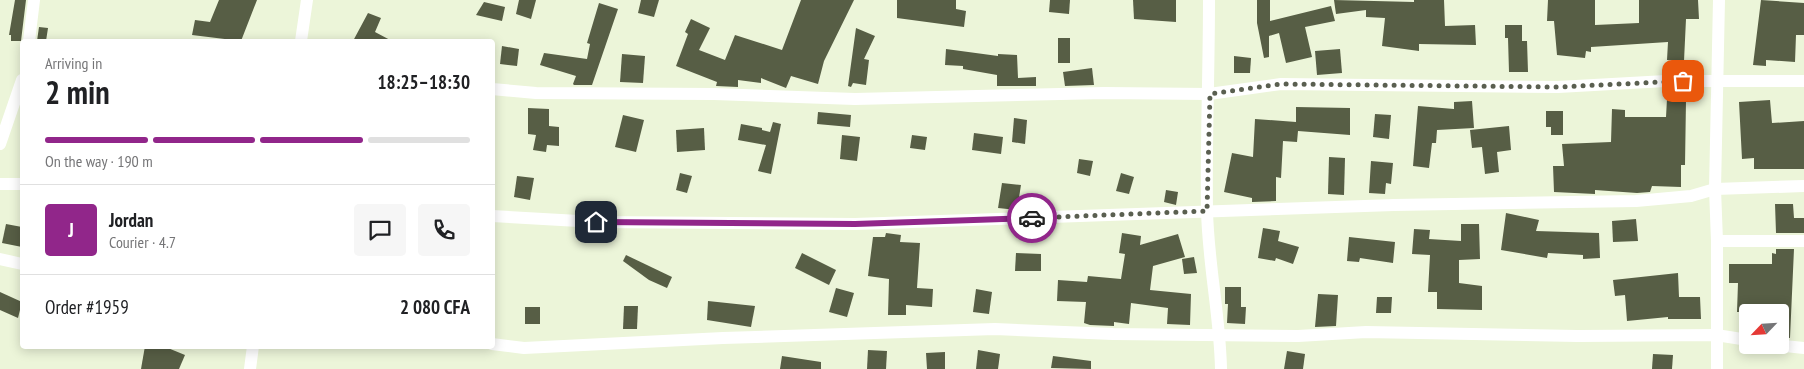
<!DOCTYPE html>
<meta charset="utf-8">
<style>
:root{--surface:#fff;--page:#f6f6f6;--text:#202124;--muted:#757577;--line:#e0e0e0;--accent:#91268a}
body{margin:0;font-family:"PT Sans Narrow",sans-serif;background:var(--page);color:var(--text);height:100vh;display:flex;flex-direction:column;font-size:19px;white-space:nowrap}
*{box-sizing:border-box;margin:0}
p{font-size:16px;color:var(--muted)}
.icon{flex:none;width:28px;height:28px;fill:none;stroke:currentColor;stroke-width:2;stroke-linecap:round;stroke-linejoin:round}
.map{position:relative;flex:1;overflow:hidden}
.panel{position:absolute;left:20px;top:39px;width:475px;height:310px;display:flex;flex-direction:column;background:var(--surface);border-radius:5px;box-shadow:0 2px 12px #0003}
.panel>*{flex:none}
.needle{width:32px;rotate:245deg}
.tools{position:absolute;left:1739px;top:304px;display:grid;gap:10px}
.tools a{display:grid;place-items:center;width:50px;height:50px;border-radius:5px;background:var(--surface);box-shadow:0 2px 12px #0003;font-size:25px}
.pin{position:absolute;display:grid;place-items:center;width:42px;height:42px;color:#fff;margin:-21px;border-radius:10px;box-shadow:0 2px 8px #0006}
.courier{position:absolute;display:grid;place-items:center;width:50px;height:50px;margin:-25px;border:4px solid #91268a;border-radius:50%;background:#fff;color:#222;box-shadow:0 1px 6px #0007}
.overview em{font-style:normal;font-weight:700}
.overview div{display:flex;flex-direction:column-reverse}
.overview{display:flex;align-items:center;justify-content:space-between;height:85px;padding:0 25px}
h1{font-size:32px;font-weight:700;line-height:38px}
.bar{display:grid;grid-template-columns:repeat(4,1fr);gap:8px 5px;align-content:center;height:60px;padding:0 25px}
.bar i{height:6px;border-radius:4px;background:var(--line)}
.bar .selected{background:var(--accent)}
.bar p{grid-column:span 4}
.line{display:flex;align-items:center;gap:12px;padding:0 25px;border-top:1px solid var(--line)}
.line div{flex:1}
.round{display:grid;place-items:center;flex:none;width:52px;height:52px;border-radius:5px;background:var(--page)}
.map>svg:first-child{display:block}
.building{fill:#575e45}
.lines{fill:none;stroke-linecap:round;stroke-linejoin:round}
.minor{stroke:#fff;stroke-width:12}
.done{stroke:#5a5f50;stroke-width:5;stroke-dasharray:0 9}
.route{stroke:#91268a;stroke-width:6}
</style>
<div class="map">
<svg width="1804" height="369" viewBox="0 0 1804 369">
<rect width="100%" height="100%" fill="#ecf5d9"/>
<g class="building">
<path d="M15,0H26L21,41H11V35H9Z"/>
<path d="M219,0H257L241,41L192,35L195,20L210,22Z"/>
<path d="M519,0H536L531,19L516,14Z"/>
<path d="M641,0H659L654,17L638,13Z"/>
<path d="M801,0H854L824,61L818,84L791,76L786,88L761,78V83L738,80V87L716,86L717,82L676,66L688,34L685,32L691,19L710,28L699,50L725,60L735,35L782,50Z"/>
<path d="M897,0H956V9L966,11L964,27L897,18Z"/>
<path d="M1050,0H1070L1069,14L1049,12Z"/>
<path d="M1133,0H1176V22L1134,19Z"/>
<path d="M1257,0H1270V21L1331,6L1335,21L1305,27L1312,57L1286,63L1279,33L1269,36V57L1264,58L1257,23Z"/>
<path d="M1334,0L1414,2V0H1444L1445,26L1475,25L1476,45L1419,44V51L1382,46L1385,18L1366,17V10L1336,14Z"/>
<path d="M1548,0H1595V25L1639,23V0H1698L1699,19H1686L1684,61L1667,60L1668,42L1591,47V52L1586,51L1585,58L1557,55L1554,21H1547Z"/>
<path d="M1761,0L1804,3V35H1796L1795,62L1766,60V66L1753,65Z"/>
<path d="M484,2L505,7L502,21L476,15Z"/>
<path d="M599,3L618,9L592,85H574L573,84L576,76L540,65L544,53L587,59L590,44L587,43Z"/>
<path d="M368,13L381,18L375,32L392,41H353Z"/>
<path d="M1505,25H1522V41H1527L1528,72H1509L1508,38H1505Z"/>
<path d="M39,27L48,28L46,41H37Z"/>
<path d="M856,28L875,36L864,59L869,60L866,85L853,83L851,87L848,86Z"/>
<rect x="1058" y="38" width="12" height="25"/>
<path d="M502,46L519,49L517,66L500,64Z"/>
<path d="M946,49L998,56V54L1017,55L1018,78L1036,77V86H997V75L963,69V66L945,65Z"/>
<path d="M1340,49L1342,73L1317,75L1315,51Z"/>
<path d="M622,54L645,56L643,83L620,82Z"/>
<path d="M1234,56L1251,58L1250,73H1234Z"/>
<path d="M1092,68L1094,85L1065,86L1063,72Z"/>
<path d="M1667,99L1686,100L1685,165H1681V187L1652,186L1650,192L1637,193L1595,190V194L1554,192L1553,166H1564L1562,144L1611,142L1612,109L1625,110V117H1666Z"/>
<path d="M1770,100L1772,123L1804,121V169H1754V158L1742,159L1739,102Z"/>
<path d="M1472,101L1474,128L1437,130L1436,143H1432L1429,168L1413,166L1418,106L1454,109V102Z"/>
<path d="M1296,107L1350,108V135L1298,131L1297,142L1283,141L1281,178L1276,177V201L1252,202V198L1224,192L1232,153L1253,157L1255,119L1296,122Z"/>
<path d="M528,108L549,109V126L559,127V146L547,145L546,152L533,150L536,135L528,134Z"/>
<path d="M1546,111H1563V135H1551V127H1546Z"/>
<path d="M818,112L851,115L850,127L817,124Z"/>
<path d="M1375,114L1391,115L1389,139L1373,137Z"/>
<path d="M623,115L644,120L636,152L615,147Z"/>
<path d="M1014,118L1027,120L1025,144L1012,142Z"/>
<path d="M773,122L781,124L771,174L758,171L766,145L738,140L741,124L762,128V130L770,132Z"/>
<path d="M1509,126L1511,150L1497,152L1499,172L1485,174L1482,147L1472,148L1470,130Z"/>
<path d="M704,128L705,150L677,152L676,130Z"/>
<path d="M974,133L1003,137L1001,154L972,150Z"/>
<path d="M842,135L860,137L857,161L840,159Z"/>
<path d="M912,135L927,137L925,150L910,148Z"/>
<path d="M1329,157L1345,158L1344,195L1328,194Z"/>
<path d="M1079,159L1093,161L1090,176L1077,173Z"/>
<path d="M1371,161L1393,163L1391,184L1386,183L1385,194L1369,193Z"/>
<path d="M680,173L692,176L687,193L676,190Z"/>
<path d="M1121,173L1134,177L1129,194L1116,191Z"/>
<path d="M517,176L534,178L530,200L514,197Z"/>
<path d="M1002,183L1021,185L1017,210L998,208Z"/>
<path d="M1166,190L1178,192L1176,205L1164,202Z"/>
<path d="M1775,204H1793L1794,218H1804V233H1776Z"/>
<path d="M1506,213L1539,220L1536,231L1599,233L1600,258L1583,259V255L1548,253L1547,258L1501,250Z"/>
<path d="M1636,219L1638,241L1613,242L1612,221Z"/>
<path d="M6,224L22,227V247L2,243Z"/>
<path d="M1461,224H1479L1480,259L1459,260V283L1482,286V310L1437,309V292H1428L1430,255L1412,254L1414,229L1430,230L1429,239L1461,241Z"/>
<path d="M1263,228L1280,231L1278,241L1299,247L1293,264L1276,258L1275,261L1258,258Z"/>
<path d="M886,233L901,235L900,242L920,243L917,288L933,289L932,307L906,305V315H888L889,279L868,276L873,237H885Z"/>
<path d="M1122,233L1141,236L1140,245L1178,234L1185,257L1153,266L1150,290L1191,294L1190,325L1167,324L1168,308L1131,303L1129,324L1114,322V326L1090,325L1084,323L1086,302L1057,301L1058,280L1087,282L1088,276L1121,279L1125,254L1119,253Z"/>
<path d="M1349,237L1395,242L1393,263L1360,258L1359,262L1347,261Z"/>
<path d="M1776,249H1794L1790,338L1780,337V312H1737L1738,283H1729V264H1772V253L1776,254Z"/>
<path d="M802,253L836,270L829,285L795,268Z"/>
<path d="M1016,253L1041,254V271H1015Z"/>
<path d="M626,255L672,277L667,288L649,280L623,261Z"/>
<path d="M1194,257L1197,273L1184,274L1182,259Z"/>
<path d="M1678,273L1679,297H1700L1701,319H1668V317L1627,321L1625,295L1615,296L1613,280Z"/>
<path d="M1225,287H1241V307H1246L1245,324L1227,323L1228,304H1225Z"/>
<path d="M836,288L854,293L847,317L829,312Z"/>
<path d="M976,289L992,292L989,314L973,312Z"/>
<path d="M0,292L22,302L18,318L0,310Z"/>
<path d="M1318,294L1338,295L1336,326L1315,327Z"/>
<path d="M1377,297H1392L1391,313H1376Z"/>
<path d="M708,301L755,306L751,327L707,320Z"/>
<path d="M624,306H638L637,329H623Z"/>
<rect x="525" y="307" width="15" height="17"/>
<path d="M145,346H163L185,355L179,369H141Z"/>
<path d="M868,350L887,351L886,369H867Z"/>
<path d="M978,350L1000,354L998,369H976Z"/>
<path d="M1287,351L1305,354L1303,369H1284Z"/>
<path d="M945,352V369H927L926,353Z"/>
<path d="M1653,354L1673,355L1672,369H1652Z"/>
<path d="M782,356L821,362V369H780Z"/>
<path d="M1053,356L1091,361V369L1051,368Z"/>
</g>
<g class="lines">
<g class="minor">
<path d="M1209,0C1209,70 1206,140 1207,210C1208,263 1220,316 1221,369"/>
<path d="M29,41L34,0"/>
<path d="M301,41L307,0"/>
<path d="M492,89L536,93L714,94L855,99L1104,93L1209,94L1281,84L1558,87L1666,81H1804"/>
<path d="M0,144L22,80"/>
<path d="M0,184H22"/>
<path d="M492,216L596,222L855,224L1394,205L1636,201L1691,196L1715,189L1804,186"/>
<path d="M1717,241H1804"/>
<path d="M0,259L22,264"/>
<path d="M492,344L524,348L723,338L995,329L1113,334L1298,336L1366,332L1578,336L1716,335L1748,340"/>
<path d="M1776,345L1804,348"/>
<path d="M250,369L253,346"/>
<path d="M1717,369V241L1715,189L1719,0"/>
</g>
</g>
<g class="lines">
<path class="done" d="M1032,218L1207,211L1210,94L1280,84L1558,87L1683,81"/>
<path class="route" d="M596,222L855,224L1032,218"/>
</g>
</svg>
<div class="tools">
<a><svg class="needle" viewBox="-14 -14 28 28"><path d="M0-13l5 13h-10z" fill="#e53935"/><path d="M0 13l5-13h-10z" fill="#757577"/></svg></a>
</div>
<div class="pin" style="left:1683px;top:81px;background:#ea580c"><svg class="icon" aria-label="bag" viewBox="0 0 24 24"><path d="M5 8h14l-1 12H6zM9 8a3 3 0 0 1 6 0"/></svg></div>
<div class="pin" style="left:596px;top:222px;background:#1f2937"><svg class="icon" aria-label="home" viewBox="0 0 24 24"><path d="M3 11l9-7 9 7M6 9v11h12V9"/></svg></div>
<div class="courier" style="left:1032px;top:218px"><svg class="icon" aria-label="car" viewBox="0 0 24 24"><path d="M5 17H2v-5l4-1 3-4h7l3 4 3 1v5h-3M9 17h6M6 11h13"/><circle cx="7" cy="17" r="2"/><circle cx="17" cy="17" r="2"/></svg></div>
<section class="panel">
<div class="overview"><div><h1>2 min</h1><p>Arriving in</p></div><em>18:25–18:30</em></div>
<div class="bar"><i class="selected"></i><i class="selected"></i><i class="selected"></i><i></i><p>On the way · 190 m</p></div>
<div class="line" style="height:90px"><b class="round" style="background:var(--accent);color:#fff">J</b><div><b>Jordan</b><p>Courier · 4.7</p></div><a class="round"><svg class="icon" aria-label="chat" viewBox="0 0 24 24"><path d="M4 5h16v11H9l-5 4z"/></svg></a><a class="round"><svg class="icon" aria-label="phone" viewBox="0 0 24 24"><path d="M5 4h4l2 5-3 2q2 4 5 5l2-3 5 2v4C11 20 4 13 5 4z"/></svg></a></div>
<div class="line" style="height:65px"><div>Order #1959</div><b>2 080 CFA</b></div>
</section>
</div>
